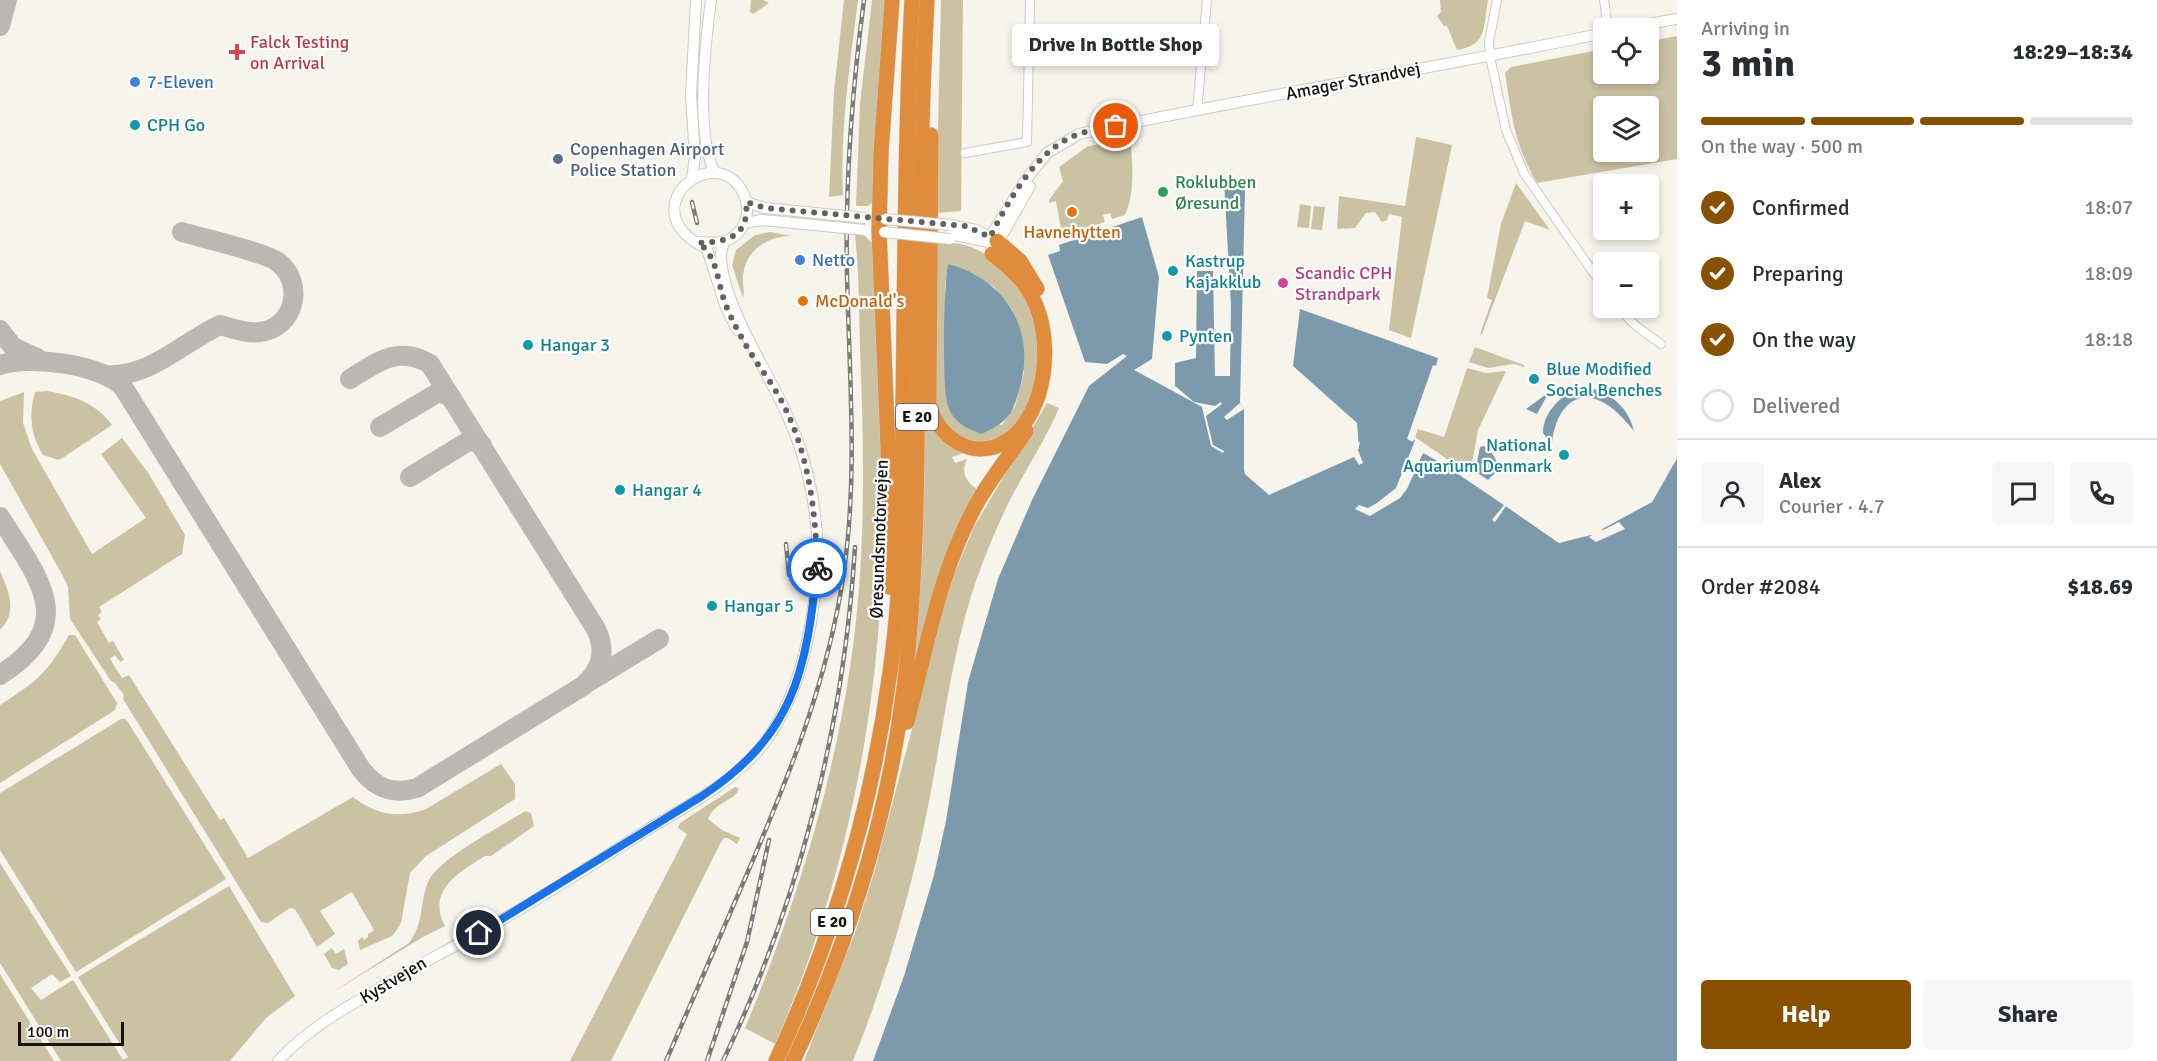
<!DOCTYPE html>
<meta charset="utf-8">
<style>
:root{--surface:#fff;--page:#f7f7f7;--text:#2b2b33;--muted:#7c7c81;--line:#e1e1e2;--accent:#875100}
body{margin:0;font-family:Signika,sans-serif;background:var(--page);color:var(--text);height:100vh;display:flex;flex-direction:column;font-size:22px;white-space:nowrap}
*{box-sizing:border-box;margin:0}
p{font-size:20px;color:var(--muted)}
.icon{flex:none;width:33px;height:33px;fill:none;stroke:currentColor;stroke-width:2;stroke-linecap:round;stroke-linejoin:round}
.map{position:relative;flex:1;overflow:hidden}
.details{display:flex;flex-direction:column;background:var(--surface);width:480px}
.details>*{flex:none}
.tools{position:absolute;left:1593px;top:18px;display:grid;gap:12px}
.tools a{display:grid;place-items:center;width:66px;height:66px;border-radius:6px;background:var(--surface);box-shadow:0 3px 9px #0003;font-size:30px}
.scale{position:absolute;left:18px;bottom:15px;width:106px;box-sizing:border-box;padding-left:6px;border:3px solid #151411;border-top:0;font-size:16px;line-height:21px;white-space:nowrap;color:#151411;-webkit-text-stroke:4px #fff;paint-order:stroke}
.pin{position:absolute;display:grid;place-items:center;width:51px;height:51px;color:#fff;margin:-26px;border:3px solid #fff;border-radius:50%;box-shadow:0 2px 6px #0007}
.courier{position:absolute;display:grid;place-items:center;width:60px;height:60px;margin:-30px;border:4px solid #1a73e8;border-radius:50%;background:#fff;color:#222;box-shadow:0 2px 8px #0007}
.bubble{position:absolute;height:42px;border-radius:6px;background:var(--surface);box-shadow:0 3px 9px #0003;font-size:20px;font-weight:800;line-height:42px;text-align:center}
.summary em{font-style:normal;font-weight:800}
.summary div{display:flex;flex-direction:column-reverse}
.summary{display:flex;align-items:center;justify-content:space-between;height:102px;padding:0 24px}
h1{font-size:39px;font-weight:800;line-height:45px}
.bar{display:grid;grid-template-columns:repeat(4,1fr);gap:9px 6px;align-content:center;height:72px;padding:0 24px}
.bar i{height:8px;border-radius:4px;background:var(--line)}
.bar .selected{background:var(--accent)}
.bar p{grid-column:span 4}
.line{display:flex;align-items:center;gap:15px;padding:0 24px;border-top:2px solid var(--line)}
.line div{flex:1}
.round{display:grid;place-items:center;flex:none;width:63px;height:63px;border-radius:6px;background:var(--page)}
ol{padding:0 24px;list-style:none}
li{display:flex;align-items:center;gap:18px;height:66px}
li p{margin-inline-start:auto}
li .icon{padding:6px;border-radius:50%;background:var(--accent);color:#fff;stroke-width:4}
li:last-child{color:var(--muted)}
li i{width:33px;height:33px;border:3px solid var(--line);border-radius:50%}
.primary-button{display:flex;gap:12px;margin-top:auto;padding:12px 24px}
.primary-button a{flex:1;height:69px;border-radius:6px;background:var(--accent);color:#fff;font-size:24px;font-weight:800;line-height:69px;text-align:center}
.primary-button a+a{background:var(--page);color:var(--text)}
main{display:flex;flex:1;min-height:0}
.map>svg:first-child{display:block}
.green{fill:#cbc1a3;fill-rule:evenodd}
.water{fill:#7d9aad}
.pier{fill:#f7f4eb}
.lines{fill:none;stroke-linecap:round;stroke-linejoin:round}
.taxiway{stroke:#bab8b0;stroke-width:20}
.minor-casing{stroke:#cccac1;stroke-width:10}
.tertiary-casing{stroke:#cccac1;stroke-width:12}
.motorway-casing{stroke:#d0d0cf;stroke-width:16}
.minor{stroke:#fff;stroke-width:8}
.tertiary{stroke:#fff;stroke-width:10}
.motorway{stroke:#df8d3d;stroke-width:15}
.rail-casing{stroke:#7d7b75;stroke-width:4.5}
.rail{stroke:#fff;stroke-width:2;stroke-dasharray:7;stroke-linecap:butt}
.tertiary-bridge-casing{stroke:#cccac1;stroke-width:12;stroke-linecap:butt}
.tertiary-bridge{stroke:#fff;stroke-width:10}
.done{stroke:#64625d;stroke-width:6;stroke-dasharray:0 10.8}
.route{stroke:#1a73e8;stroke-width:8}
.health-dot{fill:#e0444e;stroke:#fff;stroke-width:2}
.shop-dot{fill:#3f7fe0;stroke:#fff;stroke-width:2}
.culture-dot{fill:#0f9aa8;stroke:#fff;stroke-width:2}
.service-dot{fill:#5c6f8a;stroke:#fff;stroke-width:2}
.leisure-dot{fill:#2e9e5b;stroke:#fff;stroke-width:2}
.food-dot{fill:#e8710a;stroke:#fff;stroke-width:2}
.hotel-dot{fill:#d1479c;stroke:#fff;stroke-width:2}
.labels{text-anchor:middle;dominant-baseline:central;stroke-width:4.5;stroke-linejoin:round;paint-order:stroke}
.shield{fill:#fff;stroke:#5b5a58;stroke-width:1.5}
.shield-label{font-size:16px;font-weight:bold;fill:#151411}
.health-label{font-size:18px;fill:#be3a42;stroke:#fff;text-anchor:start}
.street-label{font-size:18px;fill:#151411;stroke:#fff}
.shop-label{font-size:18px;fill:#366cbe;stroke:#fff;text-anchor:start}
.culture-label{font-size:18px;fill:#0d838f;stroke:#fff;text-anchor:start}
.service-label{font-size:18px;fill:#4e5e75;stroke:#fff;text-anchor:start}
.leisure-label{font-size:18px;fill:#27864d;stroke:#fff;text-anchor:start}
.food-label{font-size:18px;fill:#c56008;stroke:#fff}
.hotel-label{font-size:18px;fill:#b23c85;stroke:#fff;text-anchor:start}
</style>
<main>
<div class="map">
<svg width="1677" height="1061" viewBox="0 0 1677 1061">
<rect width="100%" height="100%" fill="#f7f4eb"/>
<g class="green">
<path d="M751,0H763L769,3L753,14L750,12Z"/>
<path d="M844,0H858C850,64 840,130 843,195L829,197L834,91Z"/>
<path d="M872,0H885L873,202L868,206H856L860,104Z"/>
<path d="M941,0H963L961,211L936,213Z"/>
<path d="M1440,0H1488C1483,27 1488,45 1457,50L1447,26H1444L1437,16L1441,12Z"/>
<path d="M1677,36V159L1537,183C1514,143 1512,118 1505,73L1511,67L1603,49L1604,74H1648L1649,41ZM1604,106H1648V152H1604Z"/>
<path d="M1416,137L1452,145L1411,338L1389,330L1402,217L1389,214L1387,220L1382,222L1375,212L1366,213L1355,228L1337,229L1339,196L1405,206Z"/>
<path d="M1130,140C1133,162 1135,195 1125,215L1112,219L1110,213L1103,215L1105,222L1059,237L1057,233L1061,229L1056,201L1049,203V200L1063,181L1059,167L1088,146Z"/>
<path d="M1516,183L1550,230L1525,221L1482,334H1480L1492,300L1487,298L1501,224Z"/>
<path d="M1300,204L1311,206L1309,228L1297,227Z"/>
<path d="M1314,206L1325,207L1322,230L1311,229Z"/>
<path d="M770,232L791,236C768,236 746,250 743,275C742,282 745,292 743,298L732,265L736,250L755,235Z"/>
<path d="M855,234L864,235L874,245C874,336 882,427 883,518C883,699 848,878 775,1044L745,1028C805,884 850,731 860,574C865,498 863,422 860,347C859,310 859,271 855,234Z"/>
<path d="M936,241C946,242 958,243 968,246C986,252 1000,264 1011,278C1023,293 1035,312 1038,331C1043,369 1033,422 994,439C984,444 973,444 964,438C945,426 939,416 935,395ZM948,264L976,275L994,287L1012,309L1024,373L1015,406L1002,425L948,408L945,286Z"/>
<path d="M1475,347L1524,365V367L1514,364L1488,368L1469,362Z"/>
<path d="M1467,368L1486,373L1506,371L1478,430L1470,475L1415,437L1418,429L1444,437Z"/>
<path d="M46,391C73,395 96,403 112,425L64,457L58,460L43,455C31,435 28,415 35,392Z"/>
<path d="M24,392L23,423L32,449L92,554L146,518L101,454L122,438L149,474L185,535L182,554L99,607L102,612L98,615L101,619L97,622L109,643L113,641L124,660L120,662L115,655L110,659L122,678L129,675L220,820L224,818L248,858L353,797C376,815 399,819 426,809L501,764L515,784V799L426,856L410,873L401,923L396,931L392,936L360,950L358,941L362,937L364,940L368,937V934L374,930L352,892L320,911L335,934L317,947L295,909L290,908L268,923L261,922L123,699L124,695L115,683L111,681L70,619L68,587L63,576L0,464V401Z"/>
<path d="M924,401L927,431H933V424L969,451L952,457L955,463L967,459C960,475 967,482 979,491L911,687L923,545Z"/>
<path d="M1047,403L1059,408C1046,439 1028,466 1012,496C996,527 982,563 971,596C951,662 943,729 930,796C913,886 887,976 853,1061H804L856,930L874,873L950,585L974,527Z"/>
<path d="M0,571C9,592 18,612 0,630Z"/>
<path d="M69,635H75L117,703L115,710L0,783V705C39,680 46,674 69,635Z"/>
<path d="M121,719H126L226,879L76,972L0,850V793Z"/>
<path d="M735,787L739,789C734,802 715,801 708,819L722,830L740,838L737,844L728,838H724L720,844L611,1061H570L687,834L678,828L680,823Z"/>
<path d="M525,811L531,813L534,826L491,856H485C459,872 426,891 445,926L423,937L328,995L409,943C425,921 419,904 428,882C437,859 502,826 525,811Z"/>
<path d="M0,863L71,976L60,982L52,974L31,988L41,1000L73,980L123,1060L128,1057L78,977L229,886L295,996L266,1018L230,1061H61L0,963Z"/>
<path d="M332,948L336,954L344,949L348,964L339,970L332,968L324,954Z"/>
<path d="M0,974L54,1061H0Z"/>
</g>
<g class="water">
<path d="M1235,180L1236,189H1245L1240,403L1244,409V470L1245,474L1269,494L1354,455L1359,448L1357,423L1293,366L1300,309L1438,358L1436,366L1433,365L1407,439L1413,442L1414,439L1423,453L1452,469L1559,543L1591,535L1652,502L1677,458V1061H873L904,976L934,875L946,821L968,682L998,579L1032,500L1089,386L1127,356L1123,354L1107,364L1085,362L1048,255L1060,251L1059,245L1142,217L1159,277L1152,359L1134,370L1171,390L1175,386V363L1196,358L1197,271H1213L1215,376H1230L1231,306L1224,181Z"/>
<path d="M948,264C1006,279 1036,330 1020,387C1012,416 1008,422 981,434C967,428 956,424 949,409C941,393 944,284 948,264Z"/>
<path d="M1582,386C1607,390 1628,405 1634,431C1625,420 1612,405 1598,400C1568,388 1553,421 1552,445L1543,433C1543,411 1563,394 1582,386Z"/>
<path d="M1549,392L1537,414L1526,409Z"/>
<path d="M1484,446C1492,451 1499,461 1497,471L1488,480L1479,474L1477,462L1480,447Z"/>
</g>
<g class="pier">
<path d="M1175,386L1194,402L1215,406L1221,402L1222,404L1206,416L1213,445L1224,451L1223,453L1211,446L1202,407L1171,390Z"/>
<path d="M1240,403L1244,409L1246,414L1248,473L1269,491L1356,452L1357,443L1360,442L1358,450L1363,463L1359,465L1354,457L1269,495L1245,474L1244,409L1227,420L1224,417Z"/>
<path d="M1416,438L1425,450L1454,467L1559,540L1591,531L1650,500L1675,457L1677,455V458L1652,502L1599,528L1603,530L1619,522L1625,529L1596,542L1589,537L1592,535L1589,533L1559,543L1506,506L1495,522L1492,520L1504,505L1424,451L1407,489L1400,498L1370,516L1355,509L1359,505L1368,508L1377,503L1396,488Z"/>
</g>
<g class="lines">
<g class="taxiway">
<path d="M0,26L7,0"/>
<path d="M0,330L13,347L37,358"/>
<path d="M0,365C30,355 100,364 123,387L361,769C376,789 393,795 417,788L583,686C601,670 607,652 596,629L430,364C399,345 377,362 350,379"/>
<path d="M106,375C149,378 182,343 220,325C232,328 247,334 260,332C295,328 305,283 278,262C264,252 202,238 182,232"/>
<path d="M380,427L439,392L451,397"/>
<path d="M410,477L467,442L475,441L482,445"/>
<path d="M0,517C38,578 81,624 0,675"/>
<path d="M590,681L659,639"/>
</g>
<g class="minor-casing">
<g id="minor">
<path d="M1497,0L1489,42L1490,57L1506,130L1524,173L1604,288"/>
<path d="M1604,0L1608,28"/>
<path d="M1197,111L1207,0"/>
<path d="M965,153L1027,142L1030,0"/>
<path d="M1618,308L1636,326L1661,344"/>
</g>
</g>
<g class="tertiary-casing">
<g id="tertiary">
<path d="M711,0C705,45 695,134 715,173"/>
<path d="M1626,28L1677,19"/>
<path d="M692,179L695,157L691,95L696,0"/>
<path d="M746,202L765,208L835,215"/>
<path d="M745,223L762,220L834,227"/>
<path d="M951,225L976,230L996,240"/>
<path d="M950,234L994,243L1001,237L1030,186"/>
<path d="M697,242C706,242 717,244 725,241C744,235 752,212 744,195C722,144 648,192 684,233C690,240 699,244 707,249L725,305L737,330"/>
<path d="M992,250L990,237L1025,181L1047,153L1079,134C1253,96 1429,70 1604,33"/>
<path d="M278,1061C310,1026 351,1005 392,981C421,963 451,949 480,932C537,901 592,865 647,830C691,803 741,779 770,735C802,687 813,627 817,570C820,519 809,464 788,417C768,371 724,307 721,258C720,252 723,247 724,242"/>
</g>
</g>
<g class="motorway-casing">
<g id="motorway">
<path d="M931,135L929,403C937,438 974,463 1008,440C1048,412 1054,337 1032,297C1023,279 1007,266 992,254"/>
<path d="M997,241L1020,261L1037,289"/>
<path d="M889,587L888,447L879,231L881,152L892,0"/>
<path d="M907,722C927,648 939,571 977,503C991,478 1010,455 1026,431"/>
<path d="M776,1061C833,938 872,807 890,672C903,583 902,492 903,401C905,268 905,134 912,0"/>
<path d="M793,1061C848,944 888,816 904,688C918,571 917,453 918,336C919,224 921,112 927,0"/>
</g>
</g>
<use href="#minor" class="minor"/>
<use href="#tertiary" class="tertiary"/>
<use href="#motorway" class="motorway"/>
<g class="rail-casing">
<g id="rail">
<path d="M692,202L697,223"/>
<path d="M786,544L789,575"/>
<path d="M666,1061C693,999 720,936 747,874C789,776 829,678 844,571C858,472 849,374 847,274C845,182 852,91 864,0"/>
<path d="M707,1061L747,942L769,840"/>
<path d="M723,1061C800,900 844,725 855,547"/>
</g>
</g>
<use href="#rail" class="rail"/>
<g class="tertiary-bridge-casing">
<g id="tertiary-bridge">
<path d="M835,215L866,218"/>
<path d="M885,219L951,225"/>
<path d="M834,227L865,230"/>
<path d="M884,232L950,239"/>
</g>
</g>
<use href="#tertiary-bridge" class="tertiary-bridge"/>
</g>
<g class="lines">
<path class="done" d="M817,568C816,504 806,433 768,379C752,356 738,334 727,308C717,286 719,256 698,243C726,242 750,237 746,202L765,208L966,226L990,237C1009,200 1037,148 1079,134C1091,130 1104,129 1116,126"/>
<path class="route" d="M479,933L702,796C794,735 806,672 817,568"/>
</g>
<path class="health-dot" d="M234 43h6v6h6v6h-6v6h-6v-6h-6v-6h6z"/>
<g class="shop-dot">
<circle cx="135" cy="82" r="6"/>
<circle cx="800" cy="260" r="6"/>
</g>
<g class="culture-dot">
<circle cx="135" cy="125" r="6"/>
<circle cx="1173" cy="271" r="6"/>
<circle cx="1167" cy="336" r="6"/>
<circle cx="528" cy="345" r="6"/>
<circle cx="1534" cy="379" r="6"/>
<circle cx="1564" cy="455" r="6"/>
<circle cx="620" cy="490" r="6"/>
<circle cx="712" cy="606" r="6"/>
</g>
<circle class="service-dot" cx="558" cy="159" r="6"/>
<circle class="leisure-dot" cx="1163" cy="192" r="6"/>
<g class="food-dot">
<circle cx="1072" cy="212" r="6"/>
<circle cx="803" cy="301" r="6"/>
</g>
<circle class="hotel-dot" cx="1283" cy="283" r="6"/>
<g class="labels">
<g class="shield">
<rect x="896" y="404" width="42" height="26" rx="4.5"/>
<rect x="811" y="909" width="42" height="26" rx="4.5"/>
</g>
<g class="shield-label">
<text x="917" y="417">E 20</text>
<text x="832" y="922">E 20</text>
</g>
<g class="health-label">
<text x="250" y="42">Falck Testing<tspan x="250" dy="21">on Arrival</tspan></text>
</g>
<g class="street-label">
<text transform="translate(1353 81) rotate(-11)">Amager Strandvej</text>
<text transform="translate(879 539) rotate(-88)">Øresundsmotorvejen</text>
<text transform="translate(393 980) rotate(-31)">Kystvejen</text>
</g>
<g class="shop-label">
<text x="147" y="82">7-Eleven</text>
<text x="812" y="260">Netto</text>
</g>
<g class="culture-label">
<text x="147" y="125">CPH Go</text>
<text x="1185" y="261">Kastrup<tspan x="1185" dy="21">Kajakklub</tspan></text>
<text x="1179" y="336">Pynten</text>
<text x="540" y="345">Hangar 3</text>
<text x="1546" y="369">Blue Modified<tspan x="1546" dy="21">Social Benches</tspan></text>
<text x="1552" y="445" text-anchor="end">National<tspan x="1552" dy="21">Aquarium Denmark</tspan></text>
<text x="632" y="490">Hangar 4</text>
<text x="724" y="606">Hangar 5</text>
</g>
<g class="service-label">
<text x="570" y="149">Copenhagen Airport<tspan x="570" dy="21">Police Station</tspan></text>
</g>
<g class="leisure-label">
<text x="1175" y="182">Roklubben<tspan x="1175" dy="21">Øresund</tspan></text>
</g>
<g class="food-label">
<text x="1072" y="232">Havnehytten</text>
<text x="815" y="301" text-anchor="start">McDonald's</text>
</g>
<g class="hotel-label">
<text x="1295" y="273">Scandic CPH<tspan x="1295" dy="21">Strandpark</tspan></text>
</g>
</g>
</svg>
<div class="tools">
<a><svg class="icon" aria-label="locate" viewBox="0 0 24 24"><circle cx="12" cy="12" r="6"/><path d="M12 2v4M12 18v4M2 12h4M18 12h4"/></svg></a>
<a><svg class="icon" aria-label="layers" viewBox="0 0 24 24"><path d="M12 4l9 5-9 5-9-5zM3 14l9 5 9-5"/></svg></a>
<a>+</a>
<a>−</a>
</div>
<div class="scale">100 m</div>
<div class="pin" style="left:1116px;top:126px;background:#ea580c"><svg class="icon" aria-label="bag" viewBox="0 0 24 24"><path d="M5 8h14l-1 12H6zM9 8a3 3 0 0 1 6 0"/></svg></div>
<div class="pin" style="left:479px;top:933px;background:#1f2937"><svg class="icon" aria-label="home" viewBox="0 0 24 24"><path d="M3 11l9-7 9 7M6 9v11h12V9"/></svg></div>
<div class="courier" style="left:817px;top:568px"><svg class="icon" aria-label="bike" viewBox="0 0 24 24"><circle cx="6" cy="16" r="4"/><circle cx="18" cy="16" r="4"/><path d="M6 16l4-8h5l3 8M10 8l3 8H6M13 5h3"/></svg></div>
<div class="bubble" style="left:1012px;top:24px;width:207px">Drive In Bottle Shop</div>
</div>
<section class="details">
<div class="summary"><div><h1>3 min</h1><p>Arriving in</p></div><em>18:29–18:34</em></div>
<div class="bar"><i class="selected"></i><i class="selected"></i><i class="selected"></i><i></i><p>On the way · 500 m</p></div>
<ol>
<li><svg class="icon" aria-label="check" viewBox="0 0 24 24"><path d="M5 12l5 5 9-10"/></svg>Confirmed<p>18:07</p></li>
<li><svg class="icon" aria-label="check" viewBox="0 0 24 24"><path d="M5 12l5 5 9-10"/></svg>Preparing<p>18:09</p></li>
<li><svg class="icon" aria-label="check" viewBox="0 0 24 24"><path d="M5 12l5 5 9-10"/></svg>On the way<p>18:18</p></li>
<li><i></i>Delivered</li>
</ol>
<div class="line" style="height:108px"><a class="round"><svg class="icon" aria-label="person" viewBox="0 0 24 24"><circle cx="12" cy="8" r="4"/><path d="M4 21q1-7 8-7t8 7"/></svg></a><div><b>Alex</b><p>Courier · 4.7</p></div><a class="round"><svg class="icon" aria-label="chat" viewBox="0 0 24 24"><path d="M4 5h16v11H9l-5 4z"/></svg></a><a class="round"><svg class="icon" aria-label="phone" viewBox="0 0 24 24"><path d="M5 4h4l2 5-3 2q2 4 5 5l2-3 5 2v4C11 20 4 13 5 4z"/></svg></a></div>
<div class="line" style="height:78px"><div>Order #2084</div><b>$18.69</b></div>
<div class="primary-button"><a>Help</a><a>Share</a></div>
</section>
</main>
